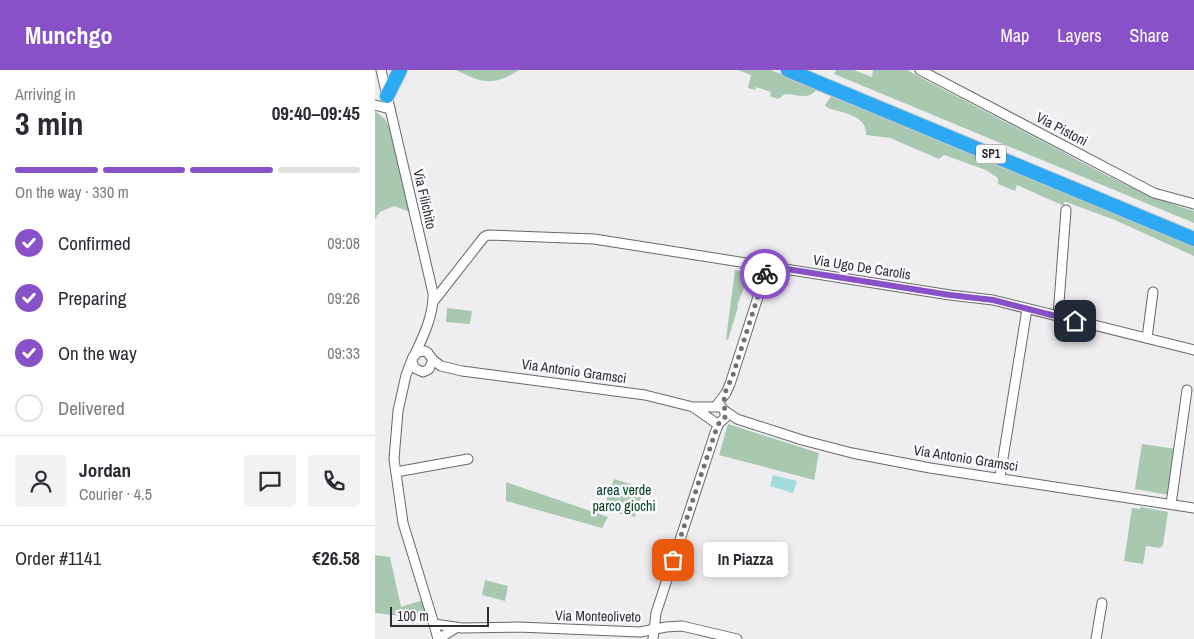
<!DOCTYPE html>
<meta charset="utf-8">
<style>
:root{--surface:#fff;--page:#f2f2f3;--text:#2b2b33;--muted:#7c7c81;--line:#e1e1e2;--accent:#8951c8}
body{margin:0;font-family:"Archivo Narrow",sans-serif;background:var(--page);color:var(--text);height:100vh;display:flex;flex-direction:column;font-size:19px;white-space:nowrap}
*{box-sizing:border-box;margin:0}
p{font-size:16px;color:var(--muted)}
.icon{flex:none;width:28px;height:28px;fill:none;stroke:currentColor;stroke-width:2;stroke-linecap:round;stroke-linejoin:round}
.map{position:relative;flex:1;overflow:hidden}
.sheet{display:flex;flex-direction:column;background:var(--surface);width:375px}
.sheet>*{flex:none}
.scale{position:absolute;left:15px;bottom:12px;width:99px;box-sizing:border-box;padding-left:5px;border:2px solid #2e2e2f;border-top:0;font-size:14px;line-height:18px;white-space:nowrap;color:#2e2e2f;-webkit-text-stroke:4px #fbfbff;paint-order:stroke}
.pin{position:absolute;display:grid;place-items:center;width:42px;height:42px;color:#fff;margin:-21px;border-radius:10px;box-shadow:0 2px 8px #0006}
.courier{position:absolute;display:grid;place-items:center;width:50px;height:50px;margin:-25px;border:4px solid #8951c8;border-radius:50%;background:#fff;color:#222;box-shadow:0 1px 6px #0007}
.bubble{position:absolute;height:35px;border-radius:5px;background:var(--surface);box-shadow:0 2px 8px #0003;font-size:16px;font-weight:700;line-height:35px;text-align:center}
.head em{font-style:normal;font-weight:700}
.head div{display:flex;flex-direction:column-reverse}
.head{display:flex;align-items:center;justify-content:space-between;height:85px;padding:0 15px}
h1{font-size:32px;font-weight:700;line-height:38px}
.bar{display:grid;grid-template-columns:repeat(4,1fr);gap:8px 5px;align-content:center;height:60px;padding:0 15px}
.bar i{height:6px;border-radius:4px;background:var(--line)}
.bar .current{background:var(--accent)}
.bar p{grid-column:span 4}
.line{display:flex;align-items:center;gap:12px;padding:0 15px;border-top:1px solid var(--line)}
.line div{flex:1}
.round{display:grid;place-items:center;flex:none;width:52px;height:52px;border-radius:5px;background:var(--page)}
ol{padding:0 15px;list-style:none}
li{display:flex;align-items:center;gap:15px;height:55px}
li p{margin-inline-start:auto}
li .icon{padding:5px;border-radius:50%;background:var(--accent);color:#fff;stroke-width:4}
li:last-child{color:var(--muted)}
li i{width:28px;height:28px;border:2px solid var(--line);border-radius:50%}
header{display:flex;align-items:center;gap:30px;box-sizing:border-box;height:70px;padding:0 25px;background:var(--accent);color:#fff}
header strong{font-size:24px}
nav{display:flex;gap:28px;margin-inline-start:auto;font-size:18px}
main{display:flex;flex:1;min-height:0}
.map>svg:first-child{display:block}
.green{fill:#a9c8b0}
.water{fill:#a2dbdc}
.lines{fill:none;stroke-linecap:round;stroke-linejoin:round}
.minor-casing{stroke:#68686b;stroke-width:11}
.highway-casing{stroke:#c9c9c9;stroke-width:16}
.minor{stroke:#fff;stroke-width:9}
.highway{stroke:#2da8f3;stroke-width:14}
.done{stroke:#717173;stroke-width:5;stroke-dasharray:0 9}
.route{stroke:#8951c8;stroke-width:6}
.labels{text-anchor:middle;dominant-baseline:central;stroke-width:5;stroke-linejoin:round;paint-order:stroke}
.shield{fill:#fbfbff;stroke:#6c6c6d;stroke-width:1}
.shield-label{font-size:12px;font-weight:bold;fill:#2e2e2f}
.street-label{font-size:14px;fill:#2e2e2f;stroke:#fbfbff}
.park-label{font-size:14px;fill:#00421d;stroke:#fbfbff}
</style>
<header>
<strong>Munchgo</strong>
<nav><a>Map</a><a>Layers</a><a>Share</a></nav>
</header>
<main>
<section class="sheet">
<div class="head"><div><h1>3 min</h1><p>Arriving in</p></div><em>09:40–09:45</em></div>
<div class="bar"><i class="current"></i><i class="current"></i><i class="current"></i><i></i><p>On the way · 330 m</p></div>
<ol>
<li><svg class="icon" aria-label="check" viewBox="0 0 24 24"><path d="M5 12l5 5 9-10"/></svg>Confirmed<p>09:08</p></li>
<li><svg class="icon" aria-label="check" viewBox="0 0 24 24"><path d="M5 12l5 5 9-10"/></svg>Preparing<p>09:26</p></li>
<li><svg class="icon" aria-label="check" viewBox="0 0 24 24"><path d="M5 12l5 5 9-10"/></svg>On the way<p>09:33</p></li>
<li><i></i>Delivered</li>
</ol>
<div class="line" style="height:90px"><a class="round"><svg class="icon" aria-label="person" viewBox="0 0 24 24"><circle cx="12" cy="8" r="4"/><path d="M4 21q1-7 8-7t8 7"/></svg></a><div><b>Jordan</b><p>Courier · 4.5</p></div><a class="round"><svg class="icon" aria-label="chat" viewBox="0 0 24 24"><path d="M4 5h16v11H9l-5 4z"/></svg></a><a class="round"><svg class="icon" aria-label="phone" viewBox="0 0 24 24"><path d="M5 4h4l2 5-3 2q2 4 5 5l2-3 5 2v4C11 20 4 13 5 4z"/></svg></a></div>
<div class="line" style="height:65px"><div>Order #1141</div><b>€26.58</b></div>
</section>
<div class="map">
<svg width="819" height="569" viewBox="0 0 819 569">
<rect width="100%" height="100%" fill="#eeeef1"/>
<g class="green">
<path d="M81,0H144C118,17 107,13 81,0Z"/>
<path d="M363,0H396L442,19C433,31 422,24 410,24L403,29L395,26L396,22L381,17L380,20L373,18L376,5Z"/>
<path d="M461,0H479L497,7L498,0H532C582,27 633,53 684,80C727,103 772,128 819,141V153L459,4Z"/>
<path d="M457,25L819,174V186L740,150L691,132H689V136L642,115L640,121L623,114V108L611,100L569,85L564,89L515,68L491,65C492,45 468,43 453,38L450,35Z"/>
<path d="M0,41L10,49L16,62L35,142L19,136L5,142L0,149Z"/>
<path d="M360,200L373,202L371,210L369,209L368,214L370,215L362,236L363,237L353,270L351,269Z"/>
<path d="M72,238L97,241L95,254L71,252Z"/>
<path d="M353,354L444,383L439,410L344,385Z"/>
<path d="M767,374L801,379L794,425L760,419Z"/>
<path d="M239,409L269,418L260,447L228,440Z"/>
<path d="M131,412L233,447L227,458L131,431Z"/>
<path d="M766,437L793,442L788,475L785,478L771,476L768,494L749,491L757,438L765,439Z"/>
<path d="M0,485L15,487L26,537L48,530L53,549L0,543Z"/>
<path d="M110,510L133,516L130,531L107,525Z"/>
</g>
<path class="water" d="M398,405L422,411L418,423L395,416Z"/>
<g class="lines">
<g class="minor-casing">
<g id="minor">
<path d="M6,0L58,223C59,244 49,265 40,284"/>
<path d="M545,0L779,123L819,134"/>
<path d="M0,35L15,39"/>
<path d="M58,232L109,167L113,165L219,169L575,225L618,230L819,280"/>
<path d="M683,246L691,140"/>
<path d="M772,268L778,222"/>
<path d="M58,290L66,296L87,301L270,325L318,337L341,353H344L350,348V341L346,337H318"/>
<path d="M37,291L39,298L48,302L54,299L58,290L53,283L50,281L43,282L38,287L31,305L23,341L19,389L28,453L59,554L63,569"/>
<path d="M341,336L351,323L355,314L393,196"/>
<path d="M350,341L362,349L427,370L477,383L555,398L819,438"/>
<path d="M21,402L93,389"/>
<path d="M625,407L652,239"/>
<path d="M796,434L812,320"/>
<path d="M59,554L87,558L143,557L265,562L291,557L307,556L362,569"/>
<path d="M63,569L81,558"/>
<path d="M278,569L281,543L340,363L344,353"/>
<path d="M721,569L727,533"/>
</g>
</g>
<g class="highway-casing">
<g id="highway">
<path d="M413,0L819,169"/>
<path d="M12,26L25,0"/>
</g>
</g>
<use href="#minor" class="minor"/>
<use href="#highway" class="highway"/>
</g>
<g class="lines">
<path class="done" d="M298,490L340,363L344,353L350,348L349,325L358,305L390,204"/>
<path class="route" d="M390,204L393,196L575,225L618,230L700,251"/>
</g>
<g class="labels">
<rect class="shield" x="601" y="74.5" width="30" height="19" rx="4"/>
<g class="shield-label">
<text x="616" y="84">SP1</text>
</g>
<g class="street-label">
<text transform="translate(687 59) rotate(28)">Via Pistoni</text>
<text transform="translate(50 129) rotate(77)">Via Filichito</text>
<text transform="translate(487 197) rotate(9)">Via Ugo De Carolis</text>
<text transform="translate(199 301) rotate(8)">Via Antonio Gramsci</text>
<text transform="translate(591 388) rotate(9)">Via Antonio Gramsci</text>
<text transform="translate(223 546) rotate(1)">Via Monteoliveto</text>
</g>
<g class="park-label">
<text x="249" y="420">area verde<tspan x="249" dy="16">parco giochi</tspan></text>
</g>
</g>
</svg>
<div class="scale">100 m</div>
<div class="pin" style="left:298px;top:490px;background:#ea580c"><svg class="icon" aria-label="bag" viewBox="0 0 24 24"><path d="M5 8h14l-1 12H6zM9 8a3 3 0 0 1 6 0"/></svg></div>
<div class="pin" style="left:700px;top:251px;background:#1f2937"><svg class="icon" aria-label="home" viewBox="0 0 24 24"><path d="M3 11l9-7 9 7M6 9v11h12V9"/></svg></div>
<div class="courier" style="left:390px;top:204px"><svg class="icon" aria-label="bike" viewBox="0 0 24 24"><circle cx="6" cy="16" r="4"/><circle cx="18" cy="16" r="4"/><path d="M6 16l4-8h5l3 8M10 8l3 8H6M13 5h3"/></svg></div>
<div class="bubble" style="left:328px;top:472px;width:85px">In Piazza</div>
</div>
</main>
